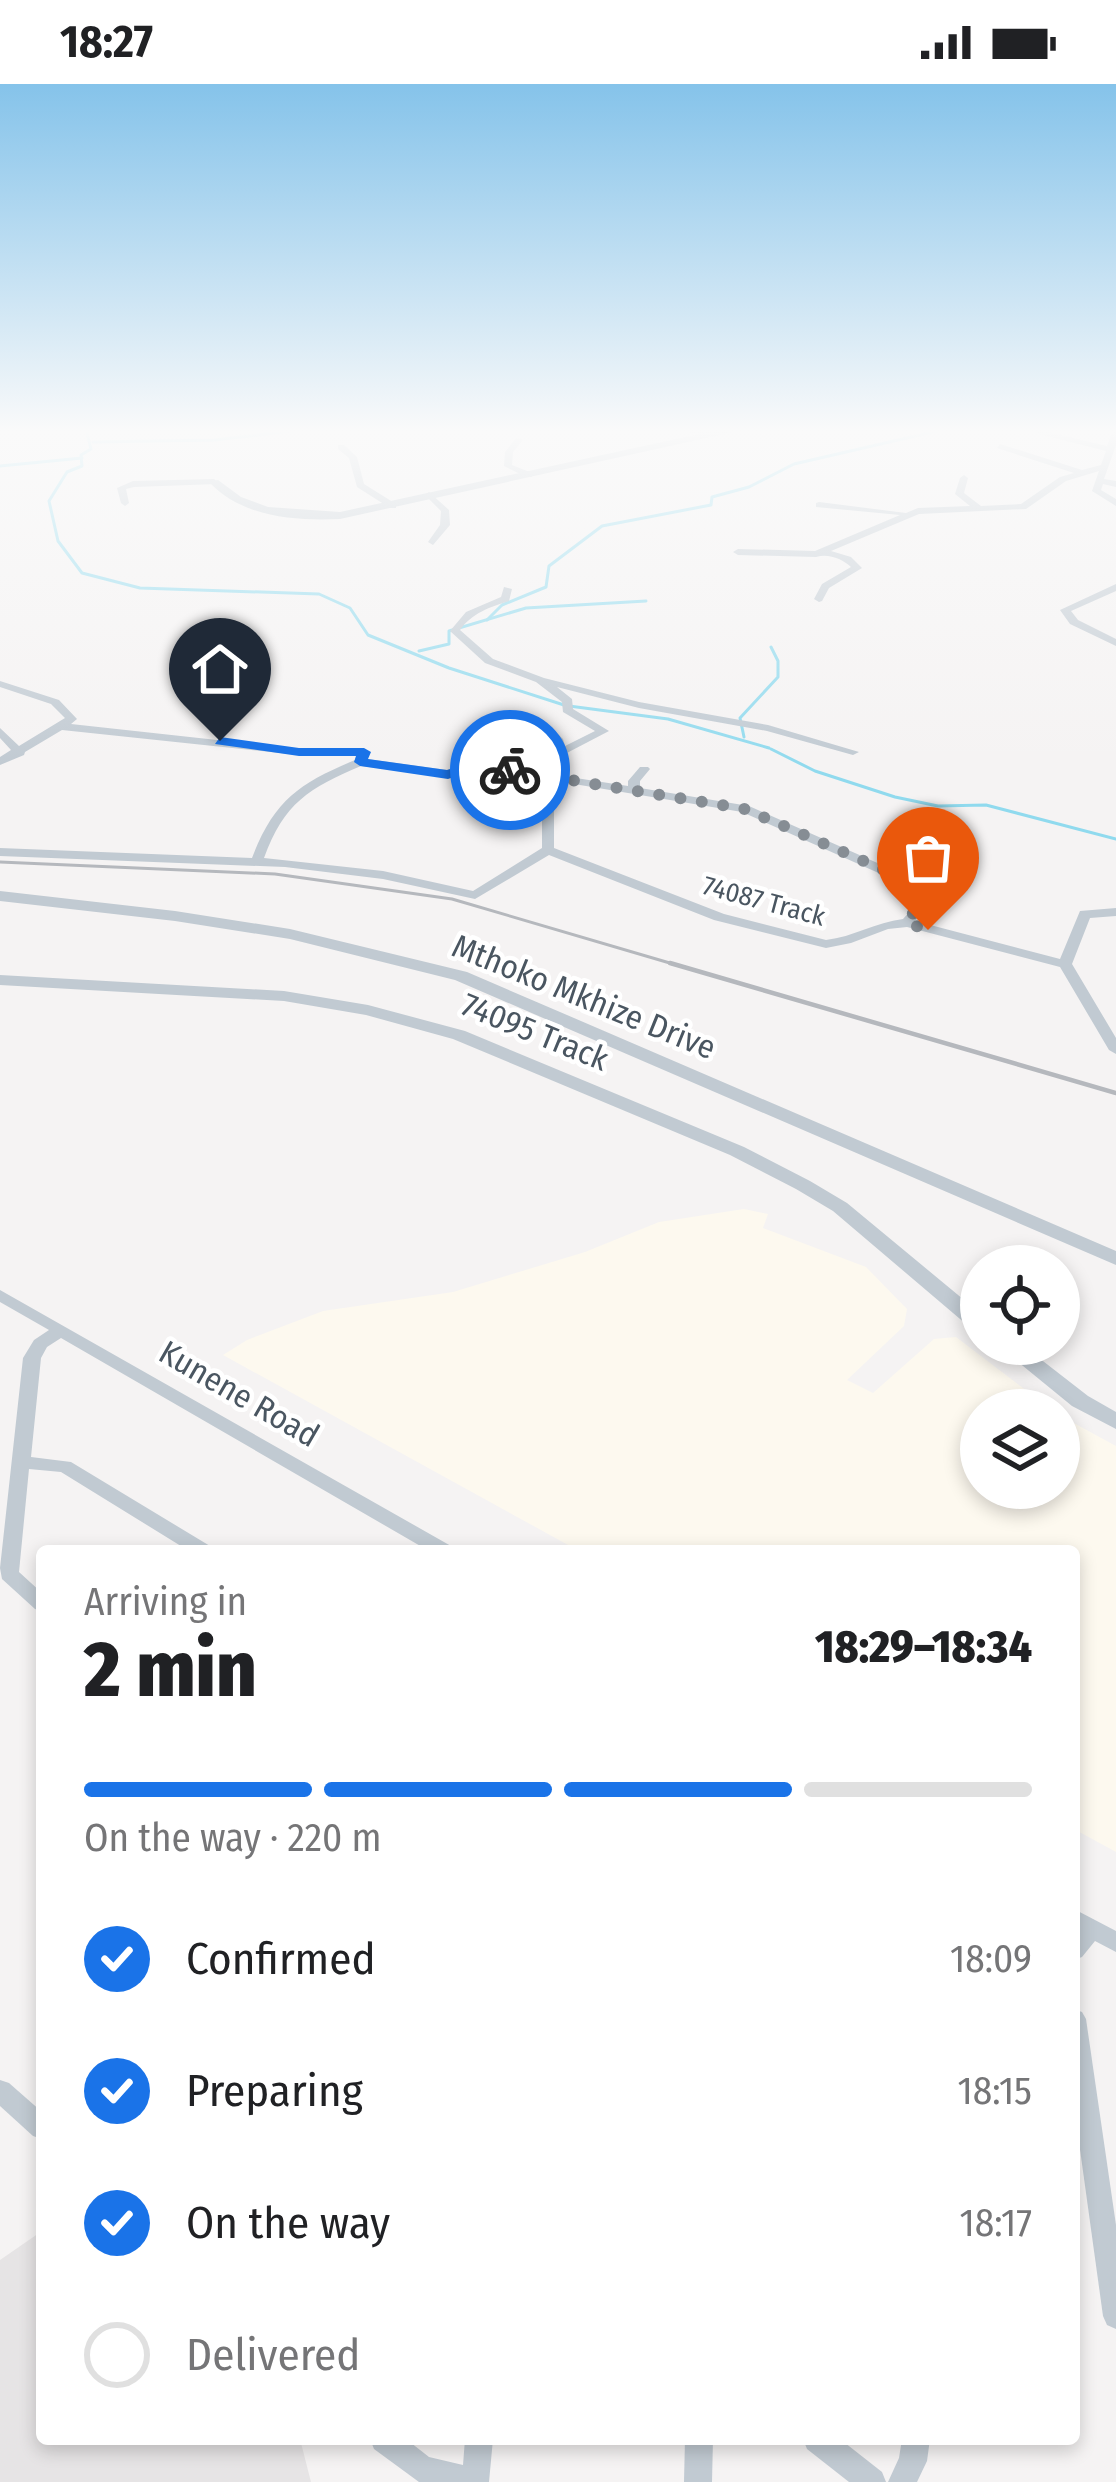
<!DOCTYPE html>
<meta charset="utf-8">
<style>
:root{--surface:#fff;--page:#f6f6f6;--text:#202124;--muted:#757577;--line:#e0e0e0;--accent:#1a73e8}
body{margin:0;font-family:"Fira Sans Condensed",sans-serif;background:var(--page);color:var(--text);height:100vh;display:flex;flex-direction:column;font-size:45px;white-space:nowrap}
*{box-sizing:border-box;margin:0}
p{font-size:39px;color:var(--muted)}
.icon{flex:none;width:66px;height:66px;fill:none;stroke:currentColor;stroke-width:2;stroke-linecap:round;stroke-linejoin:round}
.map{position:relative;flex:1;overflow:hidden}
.panel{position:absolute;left:36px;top:1461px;width:1044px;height:900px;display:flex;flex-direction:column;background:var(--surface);border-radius:12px;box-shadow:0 6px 18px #0003}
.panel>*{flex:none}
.fabs{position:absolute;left:960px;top:1161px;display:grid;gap:24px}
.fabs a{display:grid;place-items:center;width:120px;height:120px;border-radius:50%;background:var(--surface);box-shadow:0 6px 18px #0003;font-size:60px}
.pin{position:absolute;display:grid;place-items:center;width:102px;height:102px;color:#fff;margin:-123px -51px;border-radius:50% 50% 50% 0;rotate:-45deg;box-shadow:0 0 12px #0007}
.pin .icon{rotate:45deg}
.courier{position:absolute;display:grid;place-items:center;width:120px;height:120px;margin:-60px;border:9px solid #1a73e8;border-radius:50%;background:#fff;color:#222;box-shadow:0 3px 15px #0007}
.headline em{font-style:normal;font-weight:800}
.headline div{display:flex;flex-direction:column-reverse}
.headline{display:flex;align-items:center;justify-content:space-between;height:204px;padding:0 48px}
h1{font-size:78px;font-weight:800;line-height:90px}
.bar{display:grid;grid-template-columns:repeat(4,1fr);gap:18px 12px;align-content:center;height:144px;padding:0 48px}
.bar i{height:15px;border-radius:9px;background:var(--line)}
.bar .current{background:var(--accent)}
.bar p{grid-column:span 4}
ol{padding:0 48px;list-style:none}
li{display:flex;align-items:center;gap:36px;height:132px}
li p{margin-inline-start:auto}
li .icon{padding:12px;border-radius:50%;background:var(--accent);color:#fff;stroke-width:4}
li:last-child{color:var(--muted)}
li i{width:66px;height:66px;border:6px solid var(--line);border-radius:50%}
.status{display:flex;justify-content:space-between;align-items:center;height:84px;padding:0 60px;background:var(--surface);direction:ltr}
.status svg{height:33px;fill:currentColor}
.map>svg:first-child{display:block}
.commercial{fill:#fdf9ef}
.education{fill:#e6e4e5}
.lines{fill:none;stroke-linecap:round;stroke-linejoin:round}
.stream{stroke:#90daee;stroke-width:3}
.minor{fill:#c1cad2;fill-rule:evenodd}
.tertiary{fill:#c1cad2;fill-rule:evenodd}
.rail-far1{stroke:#b5b8bd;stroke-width:3}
.rail{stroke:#b5b8bd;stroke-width:4.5}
.route{fill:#1a73e8}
.done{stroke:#868d94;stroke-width:12;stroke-dasharray:0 21.6}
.labels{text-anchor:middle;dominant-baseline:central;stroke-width:9;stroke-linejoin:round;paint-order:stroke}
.far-street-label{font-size:27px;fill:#4a5661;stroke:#fff}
.street-label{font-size:33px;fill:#4a5661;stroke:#fff}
</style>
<div class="status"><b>18:27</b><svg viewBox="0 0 49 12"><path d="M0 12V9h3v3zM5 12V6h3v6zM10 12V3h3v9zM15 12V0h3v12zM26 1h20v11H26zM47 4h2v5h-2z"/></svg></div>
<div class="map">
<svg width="1116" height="2398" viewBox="0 0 1116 2398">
<rect width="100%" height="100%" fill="#f5f3f3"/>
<path class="commercial" d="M744,1125L768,1130L763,1144L866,1183L907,1225L904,1242L847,1296L873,1309L934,1255L956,1253L1052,1326H981V1404H1059V1331L1116,1362V1768L1074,1745V1467H579L223,1271L247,1256L323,1227L453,1208L585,1168L659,1138Z"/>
<path class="education" d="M42,2147V2355H300L311,2398H0V2176Z"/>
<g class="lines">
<g class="stream">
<path d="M86,345L91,365L81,371L82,382L67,388L49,417L58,457L82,489L140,504L319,510L350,524L368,551L449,584L564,621"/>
<path d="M93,358L214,356L309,345"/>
<path d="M0,382L82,374"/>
<path d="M487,536L502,521L546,503L549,482L602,442L711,421L712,413L749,403L794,380L937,347"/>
<path d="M419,567L449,560V547L526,524L646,517"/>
<path d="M569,622L668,635L769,664"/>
<path d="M744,653L740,634L778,593V577L771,563"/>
<path d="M771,665L815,687L895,713L938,722L986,721L1116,755"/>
</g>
<g class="minor">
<path d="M667,345H694L716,350L712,352Z"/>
<path d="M1035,345L1107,362L1112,349L1116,347V361L1104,395L1116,397V403L1103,400L1101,406L1116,415V422L1092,407L1099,387L1066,397L1026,425L919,430L831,467L851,473L862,484L829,504L822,517L819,518L814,515L822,500L851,483C843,475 828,469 816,473L738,471L733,468L738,465L815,467L900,431L816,423V419L819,418L906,429L918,424L970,422L955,410L960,394L964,391L968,394L964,409L981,422L1021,420L1060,393L1074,389L997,364L1000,360L1082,386L1101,381L1106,367L1035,349Z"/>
<path d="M516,354L523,356L513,368L512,381L532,389V393H526L504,382L505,368Z"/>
<path d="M338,361H344L357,373L364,400L396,420V424H390L357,403L349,374L338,365Z"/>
<path d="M214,395L218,398L217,400L134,403L126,405L129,419L125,422L121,419L117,404L133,397Z"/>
<path d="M429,408L449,426L450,441L433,461L428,458L440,441L441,427L425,411Z"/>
<path d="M1116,500V507L1071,527L1078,536L1116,555V562L1070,540L1060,526Z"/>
<path d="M504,503L512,505L509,517C490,523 472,529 460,546L493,575L544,594L639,618L768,641L859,668L853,671L767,647L639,624L557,603L572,615L573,625L609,647L563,671L553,687L556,691L628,702V697L640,683H648L650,685L640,697V704L749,722L909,793L925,813L924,825L915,837L1060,875L1080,827L1116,824V832L1090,834L1072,880L1116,954V970L1109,966L1060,883L907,843L888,845L851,859L826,864L714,836L549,771L475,815L383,795L285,783L0,772V764L252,774C274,716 300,699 355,676L357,671H299L62,646L25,668L24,671L0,681V673L11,666L0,654V644L19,662L65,634L51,620L0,603V597L59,616L77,635L71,640L299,665H364L370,668L367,675L447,686L480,678L483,672L473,657L479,654L483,655L495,672L490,680L542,688L552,671L531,664L537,661L553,664V658L539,644V640H547L563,655L565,662L595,647L563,628L562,618L536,598L485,579L450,547L466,528L501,513ZM361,682L448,693L476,685L542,695V764L473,807L383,787L264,774C284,719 309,704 361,682ZM556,697L742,728L901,799L913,813L912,825L903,835C876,838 853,853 826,856L724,830L554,764V698Z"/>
<path d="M0,1206L451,1462L454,1467H429L61,1254L47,1263L41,1274L31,1373L71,1378L210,1462L213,1467H189L61,1388L29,1385L19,1488L42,1509V1527L35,1525L2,1495L0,1484L23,1274L34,1256L49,1246L0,1218Z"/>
<path d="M1074,1825L1116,1847V1868L1095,1857L1082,1873L1074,1876V1850L1077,1847L1074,1845Z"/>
<path d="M1074,1925L1082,1928L1086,1935L1116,2141V2245L1107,2241L1103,2232L1074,2022Z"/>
<path d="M0,1996L9,1999L42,2028V2055L33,2052L0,2022Z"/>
<path d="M370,2355H406L429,2373L463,2381L465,2355H493L489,2398H419L374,2365Z"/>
<path d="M685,2355H713L712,2398H684Z"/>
<path d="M803,2355H840L882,2388L886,2398H849L807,2365Z"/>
<path d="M902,2355H930L927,2377L917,2398H888L899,2374Z"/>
</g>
<g class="tertiary">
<path d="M722,345H747L340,435C294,437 242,433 209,398L218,396L241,413L268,423L340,428Z"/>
<path d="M0,807L175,827L290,845L467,888L1116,1167V1181L455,896L290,855L175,837L0,817Z"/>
<path d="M0,891L284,907L368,921L465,947L744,1063L810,1097L847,1119L981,1230V1248L973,1246L833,1127L796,1105L730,1071L453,955L366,931L284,917L0,901Z"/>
<path d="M996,1260H1021L1088,1312L1116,1328V1345L1072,1322Z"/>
</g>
<path class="rail-far1" d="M0,778L275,790L452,815L680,882"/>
<path class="rail" d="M670,879L1116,1009"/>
</g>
<linearGradient id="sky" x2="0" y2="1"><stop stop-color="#85c3ea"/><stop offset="0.51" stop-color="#fafafa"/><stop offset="1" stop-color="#fafafa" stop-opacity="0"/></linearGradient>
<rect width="1116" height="681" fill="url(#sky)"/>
<path class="route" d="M220,653L299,664H364L371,668L368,675L447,686L475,677L517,686L510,690L476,685L448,695L360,682L354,678L356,672H299L215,660Z"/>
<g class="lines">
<path class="done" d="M510,686L745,725L898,792L910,801L920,818L907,839L928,846"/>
</g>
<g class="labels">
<g class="far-street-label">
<text transform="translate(764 817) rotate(15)">74087 Track</text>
</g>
<g class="street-label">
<text transform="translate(584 913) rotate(22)">Mthoko Mkhize Drive</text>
<text transform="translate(535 948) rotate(22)">74095 Track</text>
<text transform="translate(239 1310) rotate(30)">Kunene Road</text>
</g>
</g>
</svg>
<div class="fabs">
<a><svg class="icon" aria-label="locate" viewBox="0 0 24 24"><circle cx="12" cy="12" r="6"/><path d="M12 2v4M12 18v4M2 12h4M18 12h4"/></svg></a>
<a><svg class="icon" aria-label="layers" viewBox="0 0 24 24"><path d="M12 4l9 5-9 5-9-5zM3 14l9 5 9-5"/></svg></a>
</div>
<div class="pin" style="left:928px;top:846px;background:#ea580c"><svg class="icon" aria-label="bag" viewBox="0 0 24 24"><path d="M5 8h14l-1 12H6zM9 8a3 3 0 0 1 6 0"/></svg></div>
<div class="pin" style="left:220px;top:657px;background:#1f2937"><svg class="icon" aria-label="home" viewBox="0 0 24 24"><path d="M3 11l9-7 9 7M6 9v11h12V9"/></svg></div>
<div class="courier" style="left:510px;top:686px"><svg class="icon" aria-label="bike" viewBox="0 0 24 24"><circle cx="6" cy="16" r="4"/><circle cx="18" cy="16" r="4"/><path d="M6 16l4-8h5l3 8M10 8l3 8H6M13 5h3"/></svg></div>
<section class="panel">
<div class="headline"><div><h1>2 min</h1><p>Arriving in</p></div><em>18:29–18:34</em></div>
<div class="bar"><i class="current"></i><i class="current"></i><i class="current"></i><i></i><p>On the way · 220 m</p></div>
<ol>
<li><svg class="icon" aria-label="check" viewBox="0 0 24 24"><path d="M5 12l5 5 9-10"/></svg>Confirmed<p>18:09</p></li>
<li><svg class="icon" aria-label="check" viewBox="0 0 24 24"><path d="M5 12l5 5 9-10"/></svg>Preparing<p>18:15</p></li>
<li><svg class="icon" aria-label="check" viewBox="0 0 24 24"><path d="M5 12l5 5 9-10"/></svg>On the way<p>18:17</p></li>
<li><i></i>Delivered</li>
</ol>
</section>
</div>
